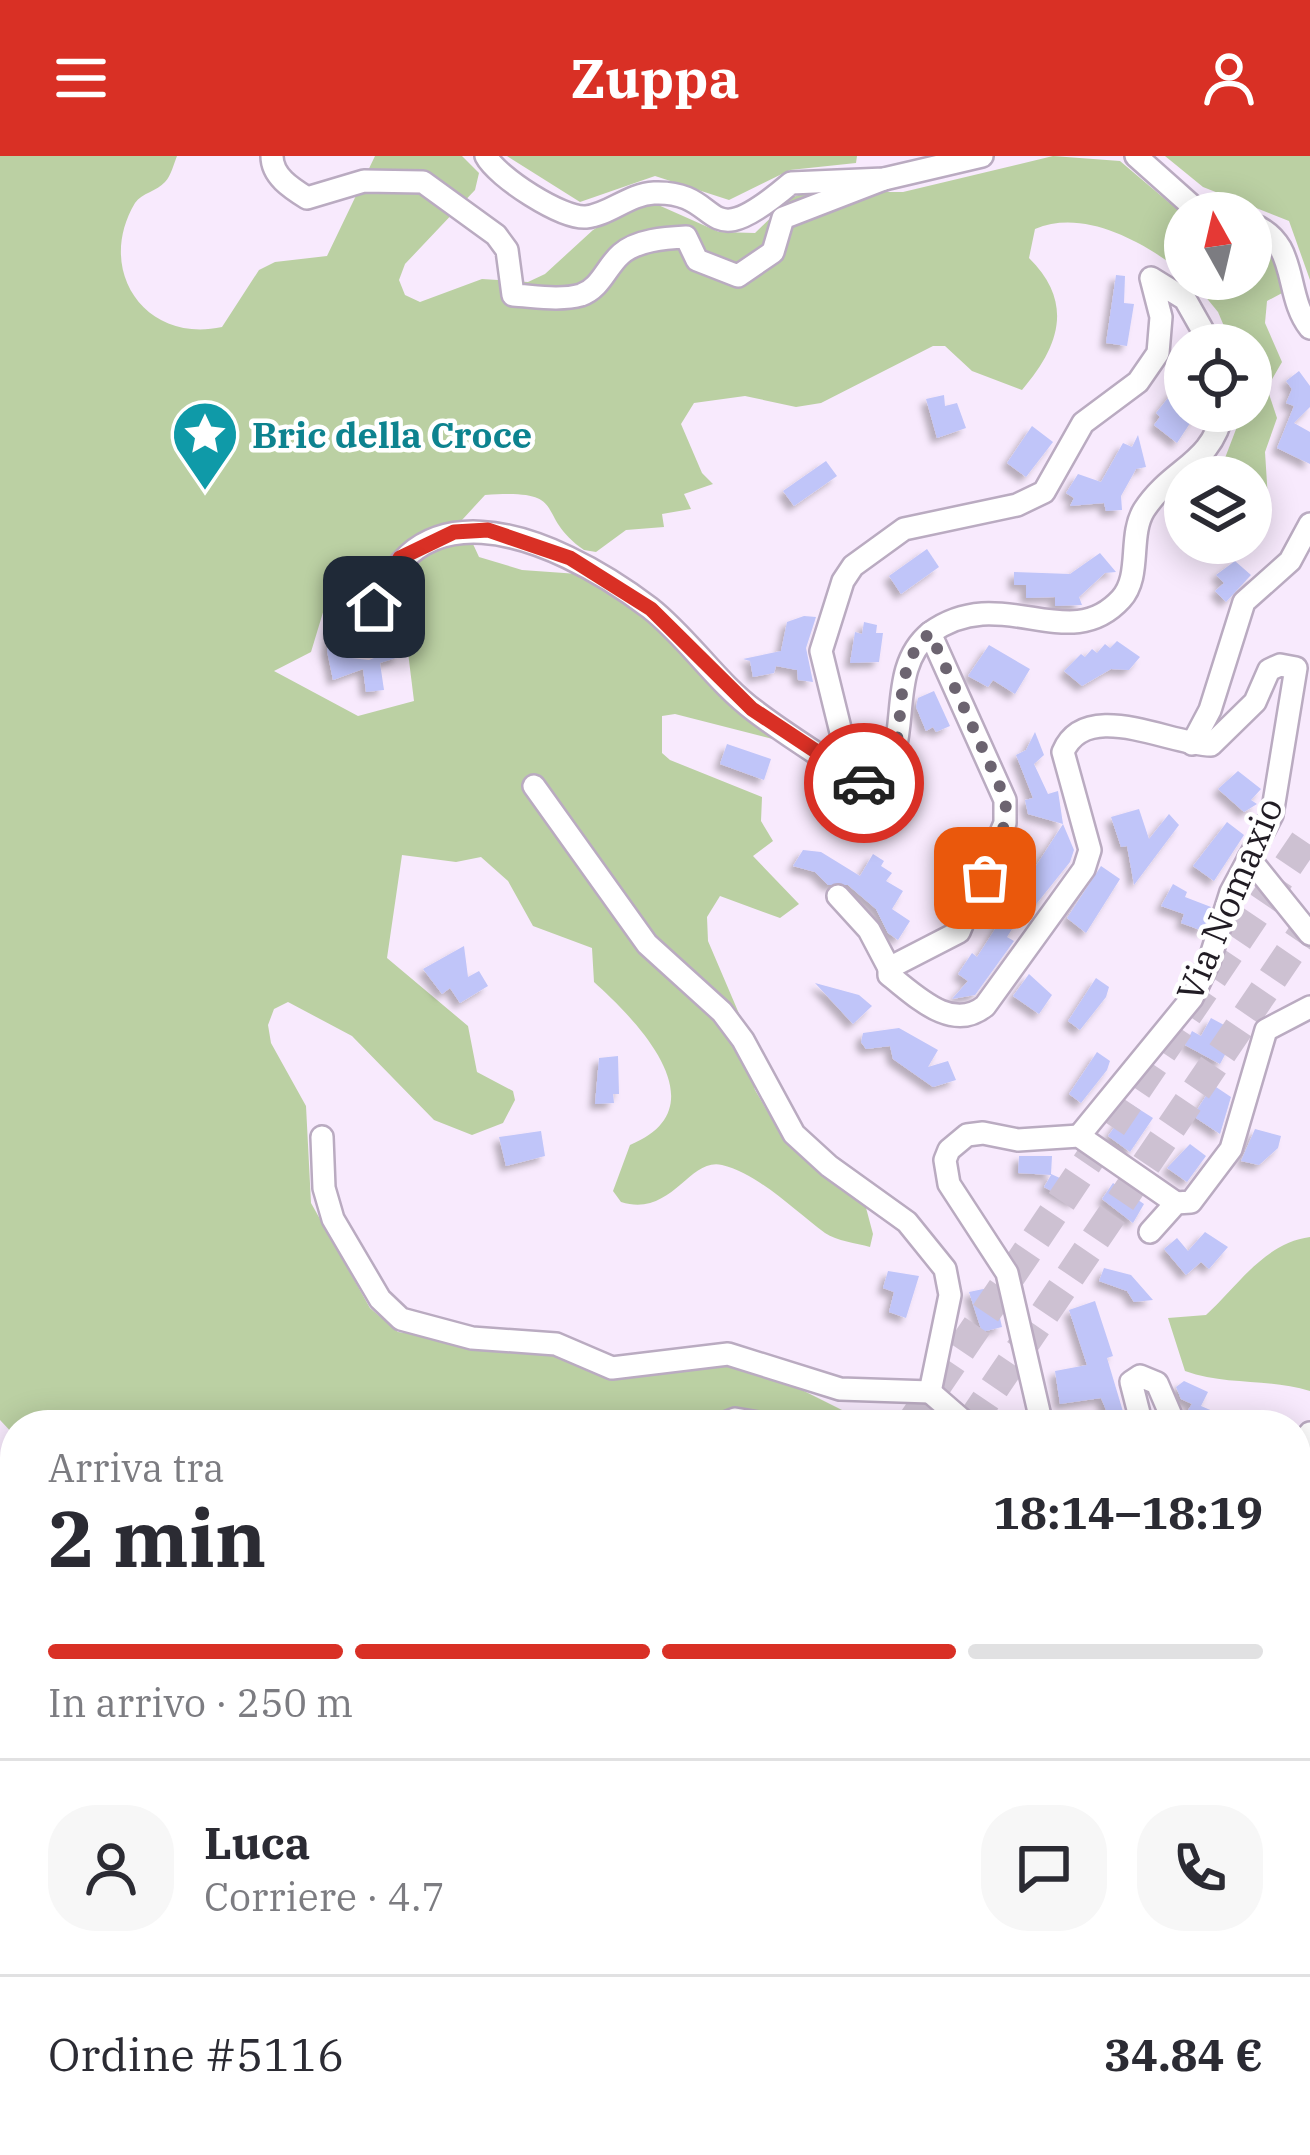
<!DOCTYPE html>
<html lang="it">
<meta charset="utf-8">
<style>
:root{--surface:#fff;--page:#f7f7f7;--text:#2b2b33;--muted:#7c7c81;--line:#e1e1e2;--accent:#d93025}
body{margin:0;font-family:"IBM Plex Serif",serif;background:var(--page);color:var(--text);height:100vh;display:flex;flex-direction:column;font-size:45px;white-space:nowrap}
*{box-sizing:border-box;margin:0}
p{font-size:39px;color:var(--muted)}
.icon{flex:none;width:66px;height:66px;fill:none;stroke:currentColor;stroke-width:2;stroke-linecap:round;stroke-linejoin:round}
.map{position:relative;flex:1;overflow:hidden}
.sheet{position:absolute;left:0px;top:1254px;width:1311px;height:747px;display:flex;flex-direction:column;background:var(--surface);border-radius:48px 48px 0 0;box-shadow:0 6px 30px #0003}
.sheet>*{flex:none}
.needle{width:78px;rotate:352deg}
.tools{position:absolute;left:1164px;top:36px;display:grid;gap:24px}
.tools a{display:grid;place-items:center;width:108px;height:108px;border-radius:50%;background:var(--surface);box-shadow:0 6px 30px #0003;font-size:60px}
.pin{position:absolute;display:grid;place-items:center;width:102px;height:102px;color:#fff;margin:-51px;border-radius:24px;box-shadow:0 6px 18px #0006}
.courier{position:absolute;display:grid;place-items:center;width:120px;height:120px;margin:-60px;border:9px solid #d93025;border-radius:50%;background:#fff;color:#222;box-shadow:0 3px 15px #0007}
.headline em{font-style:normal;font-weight:700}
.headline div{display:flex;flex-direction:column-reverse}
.headline{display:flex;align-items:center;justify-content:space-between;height:204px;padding:0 48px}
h1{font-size:78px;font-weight:700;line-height:90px}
.bar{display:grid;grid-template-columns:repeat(4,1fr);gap:18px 12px;align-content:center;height:144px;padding:0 48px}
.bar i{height:15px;border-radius:9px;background:var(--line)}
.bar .active{background:var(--accent)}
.bar p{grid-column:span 4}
.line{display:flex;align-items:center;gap:30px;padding:0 48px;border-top:3px solid var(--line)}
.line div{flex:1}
.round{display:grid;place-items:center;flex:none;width:126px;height:126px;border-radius:48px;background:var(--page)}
header{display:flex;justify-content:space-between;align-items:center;height:156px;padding:0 48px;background:var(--accent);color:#fff;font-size:54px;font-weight:700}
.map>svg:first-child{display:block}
.green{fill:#bbd0a3;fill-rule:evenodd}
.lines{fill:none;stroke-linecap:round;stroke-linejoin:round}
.stream{stroke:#89e6f6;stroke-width:4.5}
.building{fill:#c0c5f9;filter:url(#shadow)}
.highway-tunnel{stroke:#cdc1d2;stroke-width:30;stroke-dasharray:30 15;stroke-linecap:butt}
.minor-casing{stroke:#baabc1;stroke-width:26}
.highway-casing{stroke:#baabc1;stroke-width:34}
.minor{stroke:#fff;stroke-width:21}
.highway{stroke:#fff;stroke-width:30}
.done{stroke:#6c6470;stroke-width:12;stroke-dasharray:0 21.6}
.route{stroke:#d93025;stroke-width:15}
.labels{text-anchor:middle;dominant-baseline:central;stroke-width:9;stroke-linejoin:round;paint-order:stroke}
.culture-label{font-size:36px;font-weight:bold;fill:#0d838f;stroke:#fff;text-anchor:start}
.street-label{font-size:36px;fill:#211c24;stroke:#fff}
</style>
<header><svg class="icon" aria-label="menu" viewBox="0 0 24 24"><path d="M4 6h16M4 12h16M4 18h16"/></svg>Zuppa<svg class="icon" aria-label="person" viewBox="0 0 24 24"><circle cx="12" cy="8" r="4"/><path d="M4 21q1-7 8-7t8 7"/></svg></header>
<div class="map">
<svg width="1310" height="1999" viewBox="0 0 1310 1999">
<defs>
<filter id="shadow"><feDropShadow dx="-5.5" dy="5.5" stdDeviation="3" flood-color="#0004"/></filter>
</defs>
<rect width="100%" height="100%" fill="#f8eafd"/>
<g class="green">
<path d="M0,0H177C174,7 171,20 165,26C157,35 142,37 135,47C95,114 145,188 222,171L259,114L275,106L327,100L375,0H462L479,17L475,34L405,108L399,124L405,139L420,146L482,123L528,126L545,118L593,74L622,56L656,48L719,76L755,77L791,42L806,36H903L1053,0L1120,5L1185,60V118C1145,87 1085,52 1035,73L1029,102C1074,146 1060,190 1022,234L972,215L945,190H933L821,247L796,251L745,240L694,247L681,268L702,317L713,328L684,338L691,353L662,358L664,371L626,374L596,396L584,394C532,358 573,333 485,339L462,364L479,401L522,414L578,418L620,439L796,589L675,558L662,560V597L670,604L762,641L761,665L773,685L753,700L799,748L780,762L720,740L707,761L708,785L749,881L747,903L755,934L782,980L865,1048L873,1078L870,1091C856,1087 837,1085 825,1077C795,1055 759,1018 722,1009C689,1001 672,1062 621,1046L613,1035L630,989C723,951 635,863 594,826L592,792L533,770L508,725L481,701L456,706L402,699L387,802L468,870L477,916L513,935L515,944L503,967L472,979L434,964L352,880L288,846L274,853L268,869L271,887L306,950L311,1047L370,1152L398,1176L548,1194L620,1218L748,1207L858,1262L740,1253L701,1269H15V1280L0,1264ZM364,444L404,464L414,545L358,560L274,515L311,496L324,453Z"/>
<path d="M507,0H857L856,7L790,14L729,44L655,20L580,46Z"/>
<path d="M1165,0H1310V124L1289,65L1203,31Z"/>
<path d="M1251,77C1273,93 1282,109 1284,136L1267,145L1265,167L1282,206L1267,232L1277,262L1265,296L1268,343L1251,360V321H1204L1225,302L1243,255H1251V189H1232L1218,156L1191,123H1251Z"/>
<path d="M1310,1081V1235C1269,1222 1227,1230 1185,1215L1168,1162L1206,1159C1237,1131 1264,1087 1310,1081Z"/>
<path d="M469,1986H858L853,1999H452Z"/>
</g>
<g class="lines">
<g class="stream">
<path d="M975,1986L980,1999"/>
<path d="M443,1999L460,1986"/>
</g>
</g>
<g class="building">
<path d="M1116,119L1125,120L1124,147L1134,148L1127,190L1106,187Z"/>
<path d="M1299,215L1310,230V251L1294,267L1310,276V308L1277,292L1294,250L1286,247L1292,233L1286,225Z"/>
<path d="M1176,232L1185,239V255H1198L1177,287L1154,269L1160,261L1156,257Z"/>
<path d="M944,239L945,250L957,247L966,272L937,282L926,243Z"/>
<path d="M1032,270L1053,286L1026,321L1007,307Z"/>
<path d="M1138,279L1146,311L1136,313L1121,340L1122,354L1106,355L1104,347L1070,350L1074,342L1066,337L1078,318L1101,326L1123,287L1132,291Z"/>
<path d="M826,305L837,320L794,350L783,335Z"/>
<path d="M927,393L939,411L901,438L889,420Z"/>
<path d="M1100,397L1116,416L1105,417L1079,441L1082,449L1055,450V441L1026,442V429H1014V416L1070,418Z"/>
<path d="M1235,405L1251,419L1226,446L1215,435L1224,427L1216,419Z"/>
<path d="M804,460L816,461L806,492L813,526L798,524L797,514L776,510L774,517L753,521L750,505L743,503L781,495L787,466Z"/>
<path d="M864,466L877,469L876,477H883L879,506L850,507L855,476L862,478Z"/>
<path d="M332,467L356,472L351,502L369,504L397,493L399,501L380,507L384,534L366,536L363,513L333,524L327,495Z"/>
<path d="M1117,485L1140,501L1129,514L1111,513L1082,530L1064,515L1081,498L1085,501L1092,493L1097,497L1105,488L1110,492Z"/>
<path d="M989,489L1030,513L1015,538L993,524L988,531L968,520Z"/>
<path d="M934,535L950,570L936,576L933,571L926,575L916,551L918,542Z"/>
<path d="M1035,576L1044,599L1034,608L1048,638L1058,635L1063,668L1028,658L1025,644L1033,642L1016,599L1026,594Z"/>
<path d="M727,588L771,603L764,624L720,608Z"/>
<path d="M1238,615L1261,633L1251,644L1257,648L1244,656L1218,633Z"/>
<path d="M1139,653L1149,683L1169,658L1179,669L1134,729L1127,690L1121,691L1111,661Z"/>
<path d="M1227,666L1244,679L1214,725L1193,710Z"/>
<path d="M1063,668L1074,694L1070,706L1029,757L1024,754L1007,781L1014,785L975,839L952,843L968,825L958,818L972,797L977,801Z"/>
<path d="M803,694L821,696L860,720L873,698L884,705L881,710L892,717L886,725L903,735L892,753L910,765L898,784L888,777L876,753L848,729H828L815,716L793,710Z"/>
<path d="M1101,710L1120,723L1086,777L1067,762Z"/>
<path d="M1173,728L1187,736L1185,741L1211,751L1203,775L1181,767L1184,758L1161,750Z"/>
<path d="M464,790L468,821L479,815L488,830L460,847L450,832L442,838L423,813Z"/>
<path d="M1029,818L1052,839L1039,858L1013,840Z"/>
<path d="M1096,822L1109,831L1106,841L1080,874L1068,865Z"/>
<path d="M815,827L859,839L872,850L853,868Z"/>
<path d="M1211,862L1237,876L1220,908L1185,889L1192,875L1201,880Z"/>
<path d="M899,872L938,894L928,911L948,905L956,924L933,931L893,903L890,890L866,893L861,886L863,877Z"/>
<path d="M1097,896L1110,905L1107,914L1081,947L1069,938Z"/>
<path d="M618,900L619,938H613L614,947L595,948L599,902Z"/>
<path d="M1213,929L1231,941L1220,978L1193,960Z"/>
<path d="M1131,948L1153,962L1130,996L1108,980Z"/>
<path d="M1255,973L1281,980L1278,992L1259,1009L1241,1005Z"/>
<path d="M541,975L545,1000L506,1010L499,981Z"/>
<path d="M1190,988L1206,1000L1187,1026L1167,1012Z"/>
<path d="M1019,1000H1052L1051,1018L1082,1032L1074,1047L1044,1031L1051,1019L1018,1017Z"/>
<path d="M1113,1027L1144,1048L1133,1067L1102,1043Z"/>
<path d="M1205,1076L1228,1091L1209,1113L1201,1106L1186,1119L1164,1093L1177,1082L1188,1095Z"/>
<path d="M1104,1112L1131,1119L1153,1144L1134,1146L1127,1135L1099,1125Z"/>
<path d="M888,1115L919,1120L906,1162L889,1156L894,1136L883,1132Z"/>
<path d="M993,1131L1002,1171L982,1176L969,1136Z"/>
<path d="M1095,1145L1113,1200L1107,1202L1127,1269H1092L1109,1261L1101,1242L1060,1248L1055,1215L1087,1209L1069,1154Z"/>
<path d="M1184,1225L1208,1236L1201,1250L1245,1269H1197L1200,1264L1186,1257L1192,1248L1181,1243L1176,1231Z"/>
</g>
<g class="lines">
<g class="highway-tunnel">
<path d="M910,1269L1310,677"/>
<path d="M969,1269L1310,767"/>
</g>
<g class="minor-casing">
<g id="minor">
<path d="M272,0C272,20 291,32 307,42L364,25L423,26L496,79L507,94L513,139C533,140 560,145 581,139C601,132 606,111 621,98C637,84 665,82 686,81L697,104L738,120L773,96L783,62L884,23"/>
<path d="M486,0C497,21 562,63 586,61C609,59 629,38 654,37C727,34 698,106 791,27L884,23L982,0"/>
<path d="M1136,0L1200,57"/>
<path d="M1251,68C1300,86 1283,138 1310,172"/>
<path d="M367,489C395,313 551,377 650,452C688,482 716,526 755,555C789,581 827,604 862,627L877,628C916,588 883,516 930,477"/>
<path d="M1192,588L1210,554L1244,446L1290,405L1310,368"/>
<path d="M852,621L821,495L843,425L853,410L904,373L1017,349L1044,336L1083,267L1138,226L1158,197L1161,161L1151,122L1185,143L1211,189"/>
<path d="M534,630L647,788L722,856L743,884L794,978L829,1010L907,1066L945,1113L950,1139L930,1236"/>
<path d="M1249,702L1310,778"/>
<path d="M838,740L869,774L889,812"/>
<path d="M1079,980L1192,842L1209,806L1231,736L1272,659L1296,512L1280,509L1269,514L1255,546L1211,589C1168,588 1086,542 1063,596L1090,694L1084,713L985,850C952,877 916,840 889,819V812L959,776L1005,667V644L930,477C1002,425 1068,501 1121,443C1142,420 1128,380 1144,354C1172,311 1212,309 1223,255"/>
<path d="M322,981L324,1032L333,1063L380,1143L401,1163L472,1182L556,1188L612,1212L728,1198L840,1233L930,1236"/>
<path d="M1150,1076L1176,1047L1191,1046L1231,993L1266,874L1310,851"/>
<path d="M930,1236L968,1269"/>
<path d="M720,1269L735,1263L770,1269"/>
<path d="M1042,1269L1007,1117L949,1028L945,1004L949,994L967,979L983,977L1018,984L1079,980L1176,1047"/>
<path d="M1142,1269L1131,1226L1140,1220L1157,1227L1175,1269"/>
<path d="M1296,1299L1310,1277"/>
<path d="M1296,1524L1310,1516"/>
<path d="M0,1623L15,1625"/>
<path d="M1130,1986L1152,1999"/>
<path d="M1064,1999L1070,1986"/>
</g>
</g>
<g class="highway-casing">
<g id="highway">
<path d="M355,1999L371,1986"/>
<path d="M413,1999L429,1986"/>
</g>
</g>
<use href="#minor" class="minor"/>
<use href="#highway" class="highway"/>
</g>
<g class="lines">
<path class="done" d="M864,627L877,628C916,588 883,516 930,477L1006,644L1005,667L985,722"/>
<path class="route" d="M374,451L400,402L454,376L488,374L570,402L651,453L752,553L864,627"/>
</g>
<defs>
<g id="sight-pin" transform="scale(3.45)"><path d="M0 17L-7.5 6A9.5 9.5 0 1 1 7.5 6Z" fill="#0f9aa8" stroke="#fff"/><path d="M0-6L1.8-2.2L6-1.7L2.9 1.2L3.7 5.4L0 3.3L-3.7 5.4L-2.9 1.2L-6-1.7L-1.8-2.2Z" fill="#fff"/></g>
</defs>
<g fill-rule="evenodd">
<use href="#sight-pin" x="205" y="278"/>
</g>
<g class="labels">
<g class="culture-label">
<text x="252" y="278">Bric della Croce</text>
</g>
<g class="street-label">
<text transform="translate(1229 743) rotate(-67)">Via Nomaxio</text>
</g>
</g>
</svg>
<div class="tools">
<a><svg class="needle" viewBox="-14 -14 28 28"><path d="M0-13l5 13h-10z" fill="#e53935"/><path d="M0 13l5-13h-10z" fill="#7c7c81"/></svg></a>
<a><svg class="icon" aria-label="locate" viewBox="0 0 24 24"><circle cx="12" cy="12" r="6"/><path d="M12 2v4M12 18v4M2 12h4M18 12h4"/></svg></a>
<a><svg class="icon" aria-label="layers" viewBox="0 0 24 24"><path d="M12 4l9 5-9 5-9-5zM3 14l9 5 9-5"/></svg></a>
</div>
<div class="pin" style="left:985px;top:722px;background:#ea580c"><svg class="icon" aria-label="bag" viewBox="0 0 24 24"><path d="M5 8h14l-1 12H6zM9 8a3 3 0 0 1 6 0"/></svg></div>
<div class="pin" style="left:374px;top:451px;background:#1f2937"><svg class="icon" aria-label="home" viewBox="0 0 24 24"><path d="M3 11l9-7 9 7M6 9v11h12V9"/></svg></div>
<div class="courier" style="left:864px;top:627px"><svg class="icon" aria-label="car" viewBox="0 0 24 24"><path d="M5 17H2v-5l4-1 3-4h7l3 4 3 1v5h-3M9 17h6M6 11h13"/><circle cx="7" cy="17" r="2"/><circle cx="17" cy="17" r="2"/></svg></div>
<section class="sheet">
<div class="headline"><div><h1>2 min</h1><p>Arriva tra</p></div><em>18:14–18:19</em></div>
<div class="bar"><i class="active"></i><i class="active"></i><i class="active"></i><i></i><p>In arrivo · 250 m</p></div>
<div class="line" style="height:216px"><a class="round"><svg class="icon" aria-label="person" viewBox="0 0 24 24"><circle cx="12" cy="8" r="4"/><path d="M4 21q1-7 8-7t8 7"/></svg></a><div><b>Luca</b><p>Corriere · 4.7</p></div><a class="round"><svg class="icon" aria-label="chat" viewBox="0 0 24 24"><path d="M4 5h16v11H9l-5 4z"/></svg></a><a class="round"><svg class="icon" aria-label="phone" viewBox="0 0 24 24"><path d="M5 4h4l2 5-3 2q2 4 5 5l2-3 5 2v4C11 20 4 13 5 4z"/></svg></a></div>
<div class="line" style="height:156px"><div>Ordine #5116</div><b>34.84 €</b></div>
</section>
</div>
